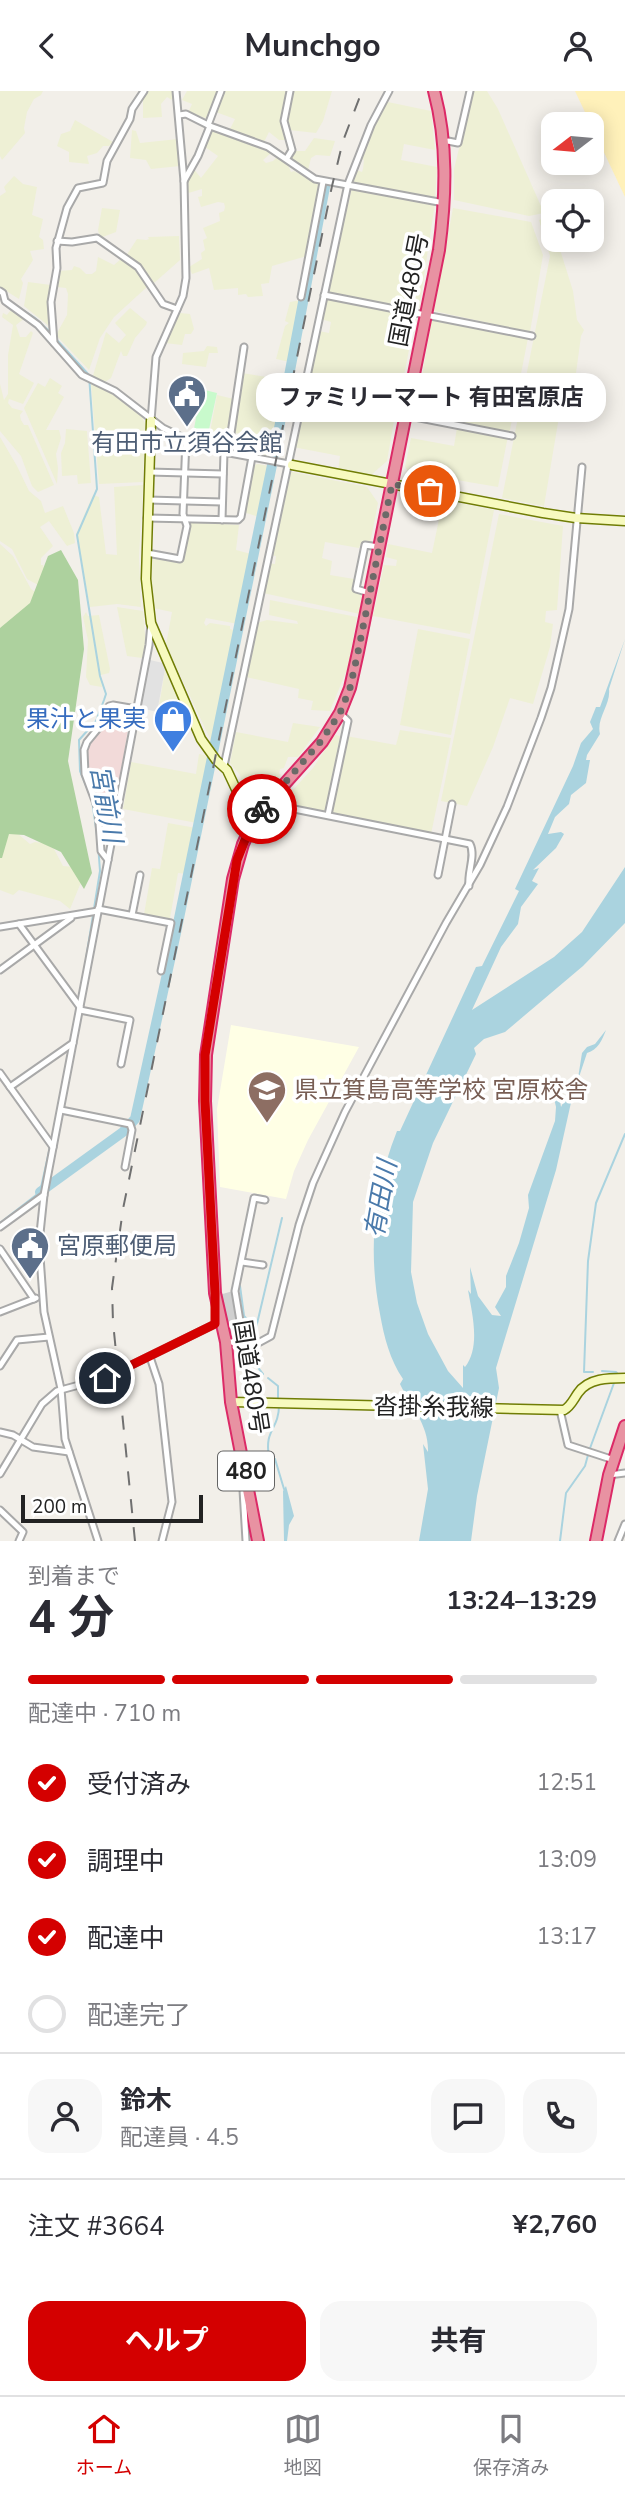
<!DOCTYPE html>
<html lang="ja">
<meta charset="utf-8">
<style>
:root{--surface:#fff;--page:#f7f7f7;--text:#2b2b33;--muted:#7c7c81;--line:#e1e1e2;--accent:#d40000}
body{margin:0;font-family:"Nunito Sans","Noto Sans JP",sans-serif;background:var(--page);color:var(--text);height:100vh;display:flex;flex-direction:column;font-size:26px;white-space:nowrap}
*{box-sizing:border-box;margin:0}
p{font-size:23px;color:var(--muted)}
.icon{flex:none;width:38px;height:38px;fill:none;stroke:currentColor;stroke-width:2;stroke-linecap:round;stroke-linejoin:round}
.map{position:relative;height:1450px;overflow:hidden}
.sheet{display:flex;flex-direction:column;background:var(--surface);flex:1}
.sheet>*{flex:none}
.needle{width:46px;rotate:254deg}
.buttons{position:absolute;left:541px;top:21px;display:grid;gap:14px}
.buttons a{display:grid;place-items:center;width:63px;height:63px;border-radius:14px;background:var(--surface);box-shadow:0 4px 18px #0003;font-size:35px}
.scale{position:absolute;left:21px;bottom:18px;width:182px;box-sizing:border-box;padding-left:7px;border:4px solid #222;border-top:0;font-size:19px;line-height:24px;white-space:nowrap;color:#222;-webkit-text-stroke:5px #fff;paint-order:stroke}
.pin{position:absolute;display:grid;place-items:center;width:60px;height:60px;color:#fff;margin:-30px;border:4px solid #fff;border-radius:50%;box-shadow:0 2px 7px #0007}
.courier{position:absolute;display:grid;place-items:center;width:70px;height:70px;margin:-35px;border:5px solid #d40000;border-radius:50%;background:#fff;color:#222;box-shadow:0 2px 9px #0007}
.bubble{position:absolute;height:49px;border-radius:21px;background:var(--surface);box-shadow:0 4px 18px #0003;font-size:23px;font-weight:700;line-height:49px;text-align:center}
.headline em{font-style:normal;font-weight:700}
.headline div{display:flex;flex-direction:column-reverse}
.headline{display:flex;align-items:center;justify-content:space-between;height:119px;padding:0 28px}
h1{font-size:46px;font-weight:700;line-height:52px}
.bar{display:grid;grid-template-columns:repeat(4,1fr);gap:10px 7px;align-content:center;height:84px;padding:0 28px}
.bar i{height:9px;border-radius:5px;background:var(--line)}
.bar .current{background:var(--accent)}
.bar p{grid-column:span 4}
.line{display:flex;align-items:center;gap:18px;padding:0 28px;border-top:2px solid var(--line)}
.line div{flex:1}
.round{display:grid;place-items:center;flex:none;width:74px;height:74px;border-radius:21px;background:var(--page)}
ol{padding:0 28px;list-style:none}
li{display:flex;align-items:center;gap:21px;height:77px}
li p{margin-inline-start:auto}
li .icon{padding:7px;border-radius:50%;background:var(--accent);color:#fff;stroke-width:4}
li:last-child{color:var(--muted)}
li i{width:38px;height:38px;border:4px solid var(--line);border-radius:50%}
.action{display:flex;gap:14px;margin-top:auto;padding:14px 28px}
.action a{flex:1;height:80px;border-radius:21px;background:var(--accent);color:#fff;font-size:28px;font-weight:700;line-height:80px;text-align:center}
.action a+a{background:var(--page);color:var(--text)}
header{display:flex;justify-content:space-between;align-items:center;height:91px;padding:0 28px;background:var(--surface);font-size:32px;font-weight:700}
.menu{display:flex;justify-content:space-around;align-items:center;height:98px;border-top:2px solid var(--line);background:var(--surface);font-size:19px;color:var(--muted)}
.menu a{display:grid;justify-items:center;gap:4px}
.menu .current{color:var(--accent)}
.map>svg:first-child{display:block}
.commercial{fill:#f2dad9}
.education{fill:#ffffe5}
.religious{fill:#d0d0d0}
.farmland{fill:#eef0d5}
.forest{fill:#add19e}
.sand{fill:#fff1ba}
.park{fill:#c8facc}
.parking{fill:#e2e2e2}
.water{fill:#aad3df}
.lines{fill:none;stroke-linecap:round;stroke-linejoin:round}
.stream{stroke:#aad3df;stroke-width:2}
.river{stroke:#aad3df;stroke-width:10}
.street-casing{stroke:#a9a9a9;stroke-width:9}
.secondary-casing{stroke:#707d05;stroke-width:11}
.highway-casing{stroke:#dc2a67;stroke-width:14}
.street{stroke:#fff;stroke-width:5}
.secondary{stroke:#f7fabf;stroke-width:8}
.highway{stroke:#e892a2;stroke-width:10}
.rail{stroke:#707070;stroke-width:2;stroke-dasharray:14 14;stroke-linecap:butt}
.done{stroke:#6b6a68;stroke-width:7;stroke-dasharray:0 12.6}
.route{stroke:#d40000;stroke-width:9}
.labels{text-anchor:middle;dominant-baseline:central;stroke-width:7;stroke-linejoin:round;paint-order:stroke}
.shield{fill:#fff;stroke:#646464;stroke-width:2}
.shield-label{font-size:23px;font-weight:bold;fill:#222}
.street-label{font-size:24px;fill:#222;stroke:#fff}
.service-label{font-size:24px;fill:#4e5e75;stroke:#fff}
.shop-label{font-size:24px;fill:#366cbe;stroke:#fff;text-anchor:end}
.education-label{font-size:24px;fill:#785e54;stroke:#fff;text-anchor:start}
.water-label{font-size:26px;font-style:italic;fill:#4a7aab;stroke:#fff}
</style>
<header><svg class="icon" aria-label="back" viewBox="0 0 24 24"><path d="M15 5l-7 7 7 7"/></svg>Munchgo<svg class="icon" aria-label="person" viewBox="0 0 24 24"><circle cx="12" cy="8" r="4"/><path d="M4 21q1-7 8-7t8 7"/></svg></header>
<div class="map">
<svg width="625" height="1450" viewBox="0 0 625 1450">
<rect width="100%" height="100%" fill="#f2efe9"/>
<path class="commercial" d="M109,616L131,619L116,712L97,708L88,688L86,658Z"/>
<path class="education" d="M231,934L359,956L308,1049L294,1080L286,1108L220,1096L217,1018Z"/>
<path class="religious" d="M233,1200L240,1242L229,1244L219,1204Z"/>
<g class="farmland">
<path d="M0,0H43L41,4L34,8L27,21L24,37L25,42L2,69L0,65Z"/>
<path d="M148,0H172V9L167,6L161,13L162,26L143,27V8Z"/>
<path d="M187,0H288L283,29L287,49H279L269,41L263,53L229,40L235,28L213,20L208,28L200,25L198,27L188,22L192,13L182,9Z"/>
<path d="M292,0H332L323,30L316,42L289,39L286,34Z"/>
<path d="M473,0H487L498,18L544,122L529,125L454,109V78Z"/>
<path d="M383,10L431,20L435,59L404,53L401,69L437,76L435,109L353,91L357,79L362,81L363,78L364,69L359,67Z"/>
<path d="M75,29L113,51L109,55H103L97,62L87,65L89,73L69,71V61L57,55L61,43L70,40Z"/>
<path d="M132,39L136,40L140,52L178,48L180,75L151,78L146,69L130,67Z"/>
<path d="M210,39L271,62L263,69L266,72L273,70L278,65L288,74L291,81L294,80L321,94L307,165L272,175L269,192L261,193L263,205L248,206L246,203L238,204V197L214,199L209,177L192,183L189,176L202,168L201,162L205,159L203,149L207,147L203,137L220,130L219,122L224,120L225,116L224,112L218,111L201,116L198,106L202,105V98L185,103L184,94L193,77L201,87L218,65L205,56Z"/>
<path d="M314,47L335,50L330,65L316,64L311,67L308,79L305,80L288,68L295,60H305Z"/>
<path d="M14,85L23,93L37,96L32,124L43,128L39,146L43,149L44,158L30,160L33,169L21,188L23,192L19,208L0,196V105L6,101L4,96Z"/>
<path d="M352,97L435,112L419,219L327,201Z"/>
<path d="M102,117L120,119L116,141L100,147L98,139Z"/>
<path d="M453,117L531,131L543,164L530,241L434,220Z"/>
<path d="M551,124L553,149H557L573,200L577,229L584,239L581,245L574,297L564,296L544,415L502,407L550,165L539,129Z"/>
<path d="M179,145L180,169L154,192L146,180L126,165L137,148L146,149L149,148L148,146Z"/>
<path d="M98,166L114,174L121,168L138,179L148,195L114,226L100,247L89,279L56,244L67,224L68,203L66,197L57,196L56,192L58,180L72,179L74,175L80,177L86,183H92L96,180Z"/>
<path d="M28,191L51,194L49,235L24,215Z"/>
<path d="M324,207L395,221V227L414,233L397,321L311,306L312,298L307,296L319,240L329,242L331,231L321,228Z"/>
<path d="M301,209L290,271L276,268L285,235L289,232L285,230L290,211Z"/>
<path d="M130,217L147,231L146,234L135,247L127,265H123L121,260L111,287L105,291L92,288L106,241L119,252L126,244L115,232Z"/>
<path d="M10,220L17,221L25,227L16,234L20,246H26L31,240L33,242L19,283L34,292L23,313L9,308L8,312L12,317L23,320L20,324L21,329L24,334H28L54,394L38,401L32,395L21,365L0,340V293L4,309L8,303V264L13,234L2,226L3,222L7,224Z"/>
<path d="M180,222L190,223L194,238L191,243H185L182,254L165,252Z"/>
<path d="M432,227L528,247L509,344L415,326Z"/>
<path d="M207,255L217,256L218,262H209L206,276L182,273L183,262L204,260Z"/>
<path d="M242,282L286,289L272,367L250,364L252,345L230,341L227,359L208,352L217,304L238,309Z"/>
<path d="M50,287L62,295L58,302L64,306L46,339H59L61,347L56,363L58,377L57,393L24,317L38,292L45,296Z"/>
<path d="M91,292L104,297L142,326L145,333L143,391L99,393Z"/>
<path d="M303,308L395,324L387,370L371,384L338,380L340,365L293,356Z"/>
<path d="M457,337L508,345L498,396L439,386L436,398L413,394L415,390L405,376L411,347L454,355Z"/>
<path d="M66,338L87,340L91,392L78,393L77,384L62,385L61,362L65,352Z"/>
<path d="M0,346L17,375L29,400L41,410L45,422L63,415L74,442L75,452L67,455L49,430L40,436L53,455L41,467V474H43L44,478L40,495L27,488L12,458L0,450Z"/>
<path d="M258,373L269,375L259,426L243,421L252,374Z"/>
<path d="M287,380L367,396L378,412L370,453L361,452L359,457L325,451L322,467L332,470L330,484L354,488L353,499L362,502L360,523L263,502L267,472L275,473L276,465L270,464Z"/>
<path d="M143,394L139,466L141,516L117,513L90,516L76,443L93,404L99,406L106,463L117,464L114,396Z"/>
<path d="M443,409L494,419L470,543L373,525L384,474L396,475L397,469L386,466L388,453L432,462Z"/>
<path d="M499,423L563,435L557,519L546,520L545,531L553,533L550,556L533,613L510,607L493,656L467,715L441,710Z"/>
<path d="M191,431L239,434L236,459L251,463L238,533L206,527L204,532L206,535L210,532L230,535V538L236,540L212,652L166,554L172,521L153,517L149,487L148,466L182,470Z"/>
<path d="M0,453L13,465L31,498L35,501L26,523L0,542Z"/>
<path d="M270,509L357,526L348,576L330,620L311,619L313,610L298,607L299,598L246,586L257,532L267,529L298,533L297,530L269,524Z"/>
<path d="M117,516L143,520L146,555L142,567L127,565Z"/>
<path d="M86,521L88,525L99,524L110,578L109,582L101,584L102,596L90,594L86,586L88,549L83,526Z"/>
<path d="M418,538L470,548L451,644L400,634Z"/>
<path d="M165,579L187,626L158,621Z"/>
<path d="M293,632L320,636L298,666H288L284,677L280,678L279,682L281,684L269,697L242,691L240,684L230,672L236,641L288,651Z"/>
<path d="M400,639L451,647L431,743L332,723L346,645L396,654Z"/>
<path d="M335,644L340,645L326,721L280,713L313,677Z"/>
<path d="M199,663L204,664L209,669L197,732L123,718L131,671L196,683Z"/>
<path d="M168,732L196,737L188,783L178,782L169,833L143,829L152,777L160,778Z"/>
<path d="M9,743H18L30,753L35,751L43,752L54,758L63,775L74,776L82,789L70,818L60,810L19,799L13,804L0,799V767L5,744Z"/>
</g>
<path class="forest" d="M61,459L78,489L84,558L68,670L92,782L84,798L61,761L24,744L9,743L2,767H0V537L30,512L48,465Z"/>
<path class="sand" d="M575,0H625V106Z"/>
<path class="park" d="M188,295L217,302L206,352L192,348L196,327L179,323L184,298Z"/>
<path class="parking" d="M150,569L163,572L165,578L157,621L141,617Z"/>
<g class="water">
<path d="M625,548L609,598C611,614 596,627 600,643L587,664L586,669H590L586,692L571,704L569,713L555,726L548,743L561,741L564,743L556,757L533,779L539,777L532,790L538,793L521,816L518,833L501,856L472,919L554,866L582,841L625,776V832L583,875L505,941L484,948L474,957L476,963L433,1052L413,1111L411,1181L417,1212L428,1243L448,1280L463,1297V1274L465,1276C481,1256 472,1222 468,1199L471,1203L470,1176L478,1205L492,1224L501,1225L495,1216L506,1196V1185L519,1152L529,1117L528,1104L555,1030L556,1016L552,998L557,990L561,1016L574,990L578,987L582,962L587,956L595,953L606,939C602,949 598,959 587,962L572,1007L556,1079L496,1277L499,1297L477,1405L471,1450H419L428,1398L423,1353L428,1361C429,1334 411,1316 400,1293L403,1288C390,1269 384,1246 380,1223C368,1160 373,1100 397,1040H400L476,876L482,875L519,800L515,798L573,675L581,652L593,638L590,631L596,616H600Z"/>
<path d="M286,1395L294,1425L289,1434L287,1450H284L283,1400Z"/>
</g>
<g class="lines">
<g class="stream">
<path d="M8,209L35,227L50,241"/>
<path d="M56,248L89,284L97,398L77,444L100,585L106,603L104,609L96,630L79,649L80,680L92,709L97,744"/>
<path d="M86,868L100,780L98,753"/>
<path d="M0,1132L40,1101L50,1056"/>
<path d="M240,1195L244,1225L256,1237"/>
<path d="M256,1237L282,1127"/>
<path d="M254,1255C255,1267 255,1275 263,1283"/>
<path d="M602,1280L616,1281L619,1284"/>
<path d="M593,1281H584L588,1170L596,1112L625,1043"/>
<path d="M268,1287L278,1295V1309"/>
<path d="M279,1314C279,1339 264,1338 269,1366L275,1368L284,1398"/>
<path d="M589,1360L614,1292"/>
<path d="M560,1450L566,1402L585,1375L588,1364"/>
</g>
<path class="river" d="M40,1101L123,1041L135,1028L176,842L272,374L325,96"/>
<g class="street-casing">
<g id="street">
<path d="M179,24L186,23L210,35L268,56L315,88L444,112"/>
<path d="M208,34L221,0"/>
<path d="M443,52L448,50L458,52L470,0"/>
<path d="M287,67L292,59L284,30L290,0"/>
<path d="M184,90L198,65L210,35"/>
<path d="M57,150L72,151L97,147L138,176L163,213L177,218"/>
<path d="M0,200L3,202L5,210L38,234L82,284L115,300L163,337L186,348L224,361L289,373"/>
<path d="M324,204L532,245"/>
<path d="M301,206L323,91"/>
<path d="M54,252L51,211L57,177L56,157L67,117L78,97L103,92L107,70L130,28L132,18L144,0"/>
<path d="M302,304L512,345"/>
<path d="M151,330L156,266L183,205L186,187L184,90L176,0"/>
<path d="M228,362L244,256"/>
<path d="M149,381L223,383"/>
<path d="M148,409L222,411"/>
<path d="M147,427L238,429L241,426L252,366"/>
<path d="M222,429L224,361"/>
<path d="M147,462L180,468L187,435L183,423L186,348"/>
<path d="M370,502L356,498L365,454L379,456"/>
<path d="M224,675L348,93L371,34L389,0"/>
<path d="M97,711L118,715"/>
<path d="M269,713L470,753C476,765 467,781 469,795"/>
<path d="M328,724L348,630L340,622"/>
<path d="M108,769L101,760L98,718L85,683L84,659L87,651L101,634L109,615L113,614L136,618"/>
<path d="M438,784L452,713"/>
<path d="M98,818L171,832L161,880"/>
<path d="M132,824L140,784"/>
<path d="M19,833L80,916"/>
<path d="M0,836L98,820"/>
<path d="M0,879L71,827"/>
<path d="M80,919L130,929L121,973"/>
<path d="M0,982L53,1056"/>
<path d="M10,996L73,952"/>
<path d="M61,1019L130,1033L132,1039L125,1076"/>
<path d="M0,1136L44,1104"/>
<path d="M0,1158L34,1208"/>
<path d="M242,1171L263,1174"/>
<path d="M0,1221L36,1207"/>
<path d="M226,1251H260L271,1245L299,1134L313,1092L345,1021L378,959L446,832L480,774L507,716L541,627L551,597L569,518L582,376"/>
<path d="M234,1252L241,1236L235,1200L254,1107L265,1109"/>
<path d="M150,1266L159,1293L172,1411L162,1450"/>
<path d="M0,1275L17,1249L49,1246"/>
<path d="M560,1319L568,1354L614,1369"/>
<path d="M0,1341L13,1344L33,1356L69,1361"/>
<path d="M0,1383L42,1313L57,1300L105,1287L215,1233"/>
<path d="M609,1384L625,1382"/>
<path d="M245,1399H243L246,1450"/>
<path d="M0,1419L23,1441L19,1450"/>
<path d="M98,1450L65,1348L61,1298L44,1221L39,1152L44,1104L149,554L151,533"/>
<path d="M618,1450L625,1433"/>
</g>
</g>
<g class="secondary-casing">
<g id="secondary">
<path d="M151,330L146,488L151,532L201,648L216,669L227,679L242,711L256,725"/>
<path d="M292,374L543,422L576,427L625,430"/>
<path d="M231,1311L564,1319C571,1315 573,1309 578,1302C588,1287 609,1287 625,1287"/>
</g>
</g>
<g class="highway-casing">
<g id="highway">
<path d="M258,1450L231,1311L226,1251L215,1202L205,1010L206,964L233,788L243,753L256,725L322,651L340,622L350,597L358,561L439,159C446,106 448,52 434,0"/>
<path d="M596,1450L609,1384L625,1335"/>
</g>
</g>
<use href="#street" class="street"/>
<use href="#secondary" class="secondary"/>
<use href="#highway" class="highway"/>
<path class="rail" d="M135,1450L113,1231L112,1197L123,1118L332,95L343,50L362,0"/>
</g>
<g class="lines">
<path class="done" d="M262,718L321,650L340,622L350,597L358,561L392,393L430,400"/>
<path class="route" d="M105,1287L215,1233V1202L205,1010V964L237,769L249,739L262,718"/>
</g>
<defs>
<g id="civic-pin" transform="scale(2.0125)"><path d="M0 17L-7.5 6A9.5 9.5 0 1 1 7.5 6Z" fill="#5c6f8a" stroke="#fff"/><path d="M-.6-6.5H3V-4.5H.6V-3L4-1V1h2V6H-6V1h2V-1L-.6-3ZM-1.2 2.5V6h2.4V2.5Z" fill="#fff"/></g>
<g id="shop-pin" transform="scale(2.0125)"><path d="M0 17L-7.5 6A9.5 9.5 0 1 1 7.5 6Z" fill="#3f7fe0" stroke="#fff"/><path d="M-5-2.5h2.3a2.7 3.5 0 0 1 5.4 0H5L5.5 6h-11ZM-1.5-2.5h3a1.5 2.3 0 0 0-3 0Z" fill="#fff"/></g>
<g id="school-pin" transform="scale(2.0125)"><path d="M0 17L-7.5 6A9.5 9.5 0 1 1 7.5 6Z" fill="#8d6e63" stroke="#fff"/><path d="M0-5L7-2L0 1L-7-2ZM-4 1L0 2.5L4 1V4Q0 6-4 4Z" fill="#fff"/></g>
</defs>
<g fill-rule="evenodd">
<use href="#civic-pin" x="187" y="303"/>
<use href="#shop-pin" x="173" y="628"/>
<use href="#school-pin" x="267" y="999"/>
<use href="#civic-pin" x="30" y="1155"/>
</g>
<g class="labels">
<rect class="shield" x="218" y="1360.5" width="56" height="39" rx="5"/>
<g class="shield-label">
<text x="246" y="1380">480</text>
</g>
<g class="street-label">
<text transform="translate(409 199) rotate(-79)">国道480号</text>
<text transform="translate(251 1286) rotate(81)">国道480号</text>
<text transform="translate(434 1316) rotate(1)">沓掛糸我線</text>
</g>
<g class="service-label">
<text x="187" y="352">有田市立須谷会館</text>
<text x="57" y="1155" text-anchor="start">宮原郵便局</text>
</g>
<g class="shop-label">
<text x="146" y="628">果汁と果実</text>
</g>
<g class="education-label">
<text x="294" y="999">県立箕島高等学校 宮原校舎</text>
</g>
<g class="water-label">
<text transform="translate(106 713) rotate(80)">宮前川</text>
<text transform="translate(381 1108) rotate(-80)">有田川</text>
</g>
</g>
</svg>
<div class="buttons">
<a><svg class="needle" viewBox="-14 -14 28 28"><path d="M0-13l5 13h-10z" fill="#e53935"/><path d="M0 13l5-13h-10z" fill="#7c7c81"/></svg></a>
<a><svg class="icon" aria-label="locate" viewBox="0 0 24 24"><circle cx="12" cy="12" r="6"/><path d="M12 2v4M12 18v4M2 12h4M18 12h4"/></svg></a>
</div>
<div class="scale">200 m</div>
<div class="pin" style="left:430px;top:400px;background:#ea580c"><svg class="icon" aria-label="bag" viewBox="0 0 24 24"><path d="M5 8h14l-1 12H6zM9 8a3 3 0 0 1 6 0"/></svg></div>
<div class="pin" style="left:105px;top:1287px;background:#1f2937"><svg class="icon" aria-label="home" viewBox="0 0 24 24"><path d="M3 11l9-7 9 7M6 9v11h12V9"/></svg></div>
<div class="courier" style="left:262px;top:718px"><svg class="icon" aria-label="bike" viewBox="0 0 24 24"><circle cx="6" cy="16" r="4"/><circle cx="18" cy="16" r="4"/><path d="M6 16l4-8h5l3 8M10 8l3 8H6M13 5h3"/></svg></div>
<div class="bubble" style="left:256px;top:282px;width:350px">ファミリーマート 有田宮原店</div>
</div>
<section class="sheet">
<div class="headline"><div><h1>4 分</h1><p>到着まで</p></div><em>13:24–13:29</em></div>
<div class="bar"><i class="current"></i><i class="current"></i><i class="current"></i><i></i><p>配達中 · 710 m</p></div>
<ol>
<li><svg class="icon" aria-label="check" viewBox="0 0 24 24"><path d="M5 12l5 5 9-10"/></svg>受付済み<p>12:51</p></li>
<li><svg class="icon" aria-label="check" viewBox="0 0 24 24"><path d="M5 12l5 5 9-10"/></svg>調理中<p>13:09</p></li>
<li><svg class="icon" aria-label="check" viewBox="0 0 24 24"><path d="M5 12l5 5 9-10"/></svg>配達中<p>13:17</p></li>
<li><i></i>配達完了</li>
</ol>
<div class="line" style="height:126px"><a class="round"><svg class="icon" aria-label="person" viewBox="0 0 24 24"><circle cx="12" cy="8" r="4"/><path d="M4 21q1-7 8-7t8 7"/></svg></a><div><b>鈴木</b><p>配達員 · 4.5</p></div><a class="round"><svg class="icon" aria-label="chat" viewBox="0 0 24 24"><path d="M4 5h16v11H9l-5 4z"/></svg></a><a class="round"><svg class="icon" aria-label="phone" viewBox="0 0 24 24"><path d="M5 4h4l2 5-3 2q2 4 5 5l2-3 5 2v4C11 20 4 13 5 4z"/></svg></a></div>
<div class="line" style="height:91px"><div>注文 #3664</div><b>¥2,760</b></div>
<div class="action"><a>ヘルプ</a><a>共有</a></div>
</section>
<nav class="menu">
<a class="current"><svg class="icon" aria-label="home" viewBox="0 0 24 24"><path d="M3 11l9-7 9 7M6 9v11h12V9"/></svg>ホーム</a>
<a><svg class="icon" aria-label="map" viewBox="0 0 24 24"><path d="M3 6l6-2 6 2 6-2v14l-6 2-6-2-6 2zM9 4v14M15 6v14"/></svg>地図</a>
<a><svg class="icon" aria-label="saved" viewBox="0 0 24 24"><path d="M7 4h10v16l-5-4-5 4z"/></svg>保存済み</a>
</nav>
